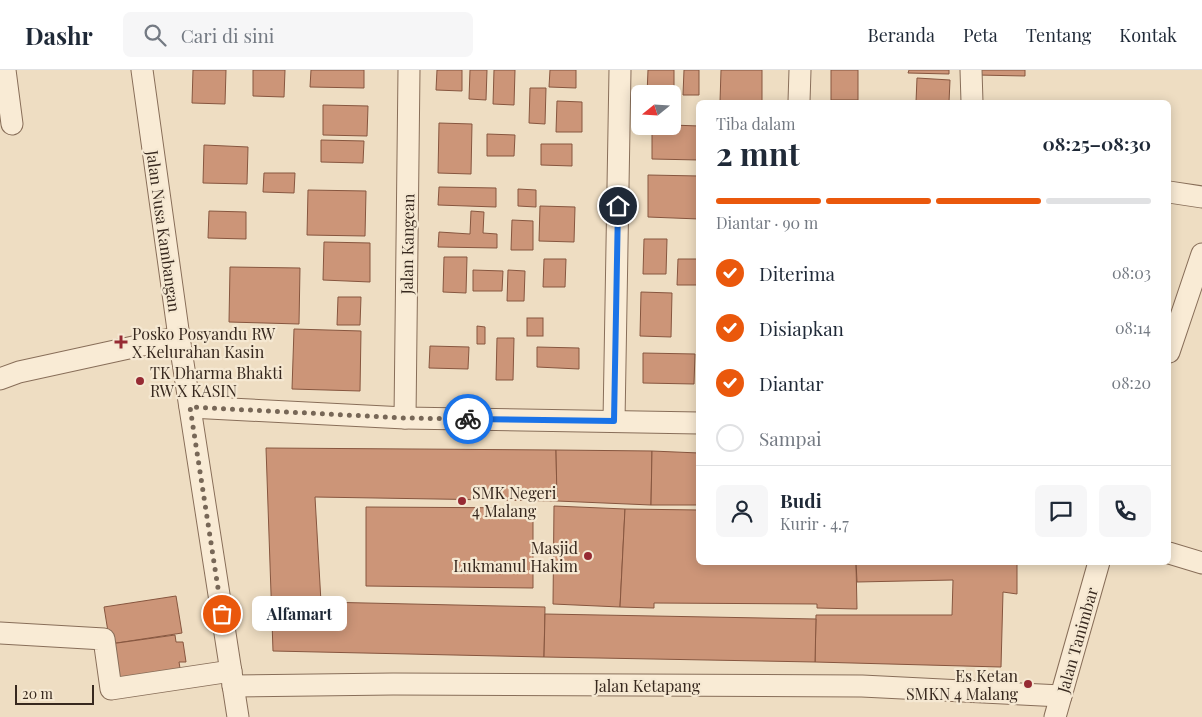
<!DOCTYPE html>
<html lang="id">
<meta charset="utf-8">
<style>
:root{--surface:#fff;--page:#f6f6f7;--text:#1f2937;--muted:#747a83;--line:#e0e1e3;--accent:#ea580c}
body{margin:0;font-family:"Playfair Display",serif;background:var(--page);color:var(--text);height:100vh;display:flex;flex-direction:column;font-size:19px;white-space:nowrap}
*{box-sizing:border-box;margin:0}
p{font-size:16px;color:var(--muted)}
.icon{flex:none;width:28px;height:28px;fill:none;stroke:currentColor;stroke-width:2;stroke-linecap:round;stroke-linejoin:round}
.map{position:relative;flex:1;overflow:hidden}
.drawer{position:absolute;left:696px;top:30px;width:475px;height:465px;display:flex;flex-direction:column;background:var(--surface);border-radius:8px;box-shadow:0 2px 12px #0003}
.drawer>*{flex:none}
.needle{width:32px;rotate:252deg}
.fabs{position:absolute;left:631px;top:15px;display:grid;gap:10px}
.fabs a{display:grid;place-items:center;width:50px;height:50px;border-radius:8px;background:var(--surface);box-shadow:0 2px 12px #0003;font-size:25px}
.scale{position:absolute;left:15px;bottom:12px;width:79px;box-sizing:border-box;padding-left:5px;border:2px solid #37281e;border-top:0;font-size:14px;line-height:18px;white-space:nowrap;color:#37281e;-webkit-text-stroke:4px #f5e8d2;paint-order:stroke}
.pin{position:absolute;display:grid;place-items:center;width:42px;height:42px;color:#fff;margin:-21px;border:2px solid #fff;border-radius:50%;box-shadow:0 1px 5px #0007}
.courier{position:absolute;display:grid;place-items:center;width:50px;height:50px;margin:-25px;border:4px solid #1a73e8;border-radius:50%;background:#fff;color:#222;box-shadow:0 1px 6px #0007}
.bubble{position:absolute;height:35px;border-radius:8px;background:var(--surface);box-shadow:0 2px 12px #0003;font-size:16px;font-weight:700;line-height:35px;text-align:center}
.summary em{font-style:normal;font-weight:700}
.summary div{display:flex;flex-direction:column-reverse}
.summary{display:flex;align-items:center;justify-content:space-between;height:85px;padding:0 20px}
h1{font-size:32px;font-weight:700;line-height:38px}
.bar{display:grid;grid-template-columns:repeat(4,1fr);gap:8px 5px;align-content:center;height:60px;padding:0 20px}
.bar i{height:6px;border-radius:4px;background:var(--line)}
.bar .current{background:var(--accent)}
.bar p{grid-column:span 4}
.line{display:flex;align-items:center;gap:12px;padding:0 20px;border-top:1px solid var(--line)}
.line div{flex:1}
.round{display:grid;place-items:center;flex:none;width:52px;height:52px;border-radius:8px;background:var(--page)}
ol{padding:0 20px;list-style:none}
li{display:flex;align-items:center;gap:15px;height:55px}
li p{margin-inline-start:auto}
li .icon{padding:5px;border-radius:50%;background:var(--accent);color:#fff;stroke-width:4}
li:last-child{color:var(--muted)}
li i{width:28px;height:28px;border:2px solid var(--line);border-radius:50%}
header{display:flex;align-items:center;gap:30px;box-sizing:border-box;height:70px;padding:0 25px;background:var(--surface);border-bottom:1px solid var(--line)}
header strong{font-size:24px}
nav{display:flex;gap:28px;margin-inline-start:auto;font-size:18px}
.search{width:350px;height:45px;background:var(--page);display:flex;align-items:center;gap:12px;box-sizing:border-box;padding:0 18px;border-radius:8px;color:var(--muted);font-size:19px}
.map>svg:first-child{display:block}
.building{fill:#cc9578;stroke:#87563f}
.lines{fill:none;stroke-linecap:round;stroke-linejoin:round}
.street-casing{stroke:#886e59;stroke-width:23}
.street{stroke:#f9ebd5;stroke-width:21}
.done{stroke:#776757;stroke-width:5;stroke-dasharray:0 9}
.route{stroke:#1a73e8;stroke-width:6}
.poi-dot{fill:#962a33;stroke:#f5e8d2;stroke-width:2}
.labels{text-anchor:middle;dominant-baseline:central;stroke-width:4.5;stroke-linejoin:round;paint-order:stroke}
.street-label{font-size:16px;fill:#37281e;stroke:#f5e8d2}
.poi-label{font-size:16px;fill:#37281e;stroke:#f5e8d2;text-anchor:start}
</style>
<header>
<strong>Dashr</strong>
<div class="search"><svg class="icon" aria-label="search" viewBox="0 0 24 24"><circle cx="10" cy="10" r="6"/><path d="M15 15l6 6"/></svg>Cari di sini</div>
<nav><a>Beranda</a><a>Peta</a><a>Tentang</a><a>Kontak</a></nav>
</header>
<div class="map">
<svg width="1202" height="647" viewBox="0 0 1202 647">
<rect width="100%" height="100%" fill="#eeddc2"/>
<g class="building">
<path d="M193,0H226L225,34L192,33Z"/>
<path d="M253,0H285L284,27L253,26Z"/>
<path d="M311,0H364V18L310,17Z"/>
<path d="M437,0H462V21L436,20Z"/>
<path d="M470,0H487L486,30L469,29Z"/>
<path d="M494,0H515L514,35L493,34Z"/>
<path d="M550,0H576V18L549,17Z"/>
<path d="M648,0H674V28L672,24H647Z"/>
<path d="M684,0H699V25H683Z"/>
<path d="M721,0H762V32H720Z"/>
<rect x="831" y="0" width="27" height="30"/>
<path d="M909,0H949V4L908,3Z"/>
<path d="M978,0H1025V6L977,5Z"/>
<path d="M917,8L950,10L949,32H916Z"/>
<path d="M530,18H546L545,54L529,53Z"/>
<path d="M557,31L582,32V62H556Z"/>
<path d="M323,35L368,36L367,66L323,65Z"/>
<path d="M439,53L472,54L471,104L438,103Z"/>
<path d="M672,55L699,56V90L652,89V56H672Z"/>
<path d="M487,64L515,65L514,86H487Z"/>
<path d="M321,70L364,71L363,93L321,92Z"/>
<path d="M541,74H572V96L541,95Z"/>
<path d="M204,75L248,77L247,114L203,113Z"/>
<path d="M264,103H295L294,123L263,122Z"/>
<path d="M648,105L699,106V149L648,147Z"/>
<path d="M439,117L496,118V137L438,135Z"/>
<path d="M518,119L536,120V137L518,136Z"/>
<path d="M308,120L366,121L365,166L307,165Z"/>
<path d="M540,136L575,137L574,172L539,171Z"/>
<path d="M209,141L246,142V169L208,168Z"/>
<path d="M471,141L484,142L483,163L497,164V178L438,177L439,162L470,164Z"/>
<path d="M512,150L533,151V180H511Z"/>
<path d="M644,169H667L666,204H643Z"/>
<path d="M324,172L370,173V212L323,210Z"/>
<path d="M444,187H467L466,223L443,222Z"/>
<path d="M544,189H566L565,217H543Z"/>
<path d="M678,189H699V215H677Z"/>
<path d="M230,197L300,198L299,254L229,252Z"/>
<path d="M473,200L503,201L502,221H473Z"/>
<path d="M508,200L525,201L524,231H507Z"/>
<path d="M641,222L672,223L671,267L640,266Z"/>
<path d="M338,227H361L360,255H337Z"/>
<rect x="527" y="248" width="16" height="18"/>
<path d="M477,256L485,257V274H477Z"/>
<path d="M294,259L361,261L360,321L292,319Z"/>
<path d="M497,268H514L513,310H496Z"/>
<path d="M430,276L469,277L468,299L429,298Z"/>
<path d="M537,277L579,278V299L537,297Z"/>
<path d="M643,283L695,284L694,314L643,313Z"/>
<path d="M266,378L556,380L557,431L315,427L321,532L545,537L544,587L273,581Z"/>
<path d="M556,380L652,381L651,435L557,431Z"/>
<path d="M652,381L699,383V435H651Z"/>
<path d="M554,436L625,439L620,537L553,534Z"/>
<path d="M366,437L533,438V518L366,516Z"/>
<path d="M625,439L699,440V492H856L857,539L817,538V534L654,533V538L620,537Z"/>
<path d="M856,492H1017V524L1003,522L1001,597L815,592L816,545H952L953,510L857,512Z"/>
<path d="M176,526L182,563L110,574L104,537Z"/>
<path d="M545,544L816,549L815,592L544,587Z"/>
<path d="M175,565L176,572H183L186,592H179L181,604L116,614L110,574Z"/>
</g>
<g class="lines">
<g class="street-casing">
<g id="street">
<path d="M5,0L12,54"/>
<path d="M142,0L179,267L238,647"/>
<path d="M971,0L972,32"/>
<path d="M799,32L800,0"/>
<path d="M1169,122L1202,127"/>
<path d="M1169,282L1202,184"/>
<path d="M0,309L19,302L179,267"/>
<path d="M190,337L405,348L699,353"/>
<path d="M405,348L409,0"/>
<path d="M614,351L620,0"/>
<path d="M1169,483L1202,493"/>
<path d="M0,563L104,569L111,619L231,601"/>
<path d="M233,616L393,614L862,616L1061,626"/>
<path d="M1055,647L1099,492"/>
</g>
</g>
<use href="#street" class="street"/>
</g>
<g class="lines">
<path class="done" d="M222,544L190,337L405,348L468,349"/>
<path class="route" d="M468,349L614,351L618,136"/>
</g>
<g class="poi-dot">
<path d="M118.5 264.5h5v5h5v5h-5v5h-5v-5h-5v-5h5z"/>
<circle cx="140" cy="311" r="5"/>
<circle cx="462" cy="431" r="5"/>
<circle cx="588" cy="486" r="5"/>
<circle cx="1028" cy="614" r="5"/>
</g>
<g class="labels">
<g class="street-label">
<text transform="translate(164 161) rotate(82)">Jalan Nusa Kambangan</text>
<text transform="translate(407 174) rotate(-89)">Jalan Kangean</text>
<text transform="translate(1077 570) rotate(-74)">Jalan Tanimbar</text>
<text x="647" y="615">Jalan Ketapang</text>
</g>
<g class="poi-label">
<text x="132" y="263">Posko Posyandu RW<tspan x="132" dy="18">X Kelurahan Kasin</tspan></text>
<text x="150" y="302">TK Dharma Bhakti<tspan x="150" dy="18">RW X KASIN</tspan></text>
<text x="472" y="422">SMK Negeri<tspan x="472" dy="18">4 Malang</tspan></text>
<text x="578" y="477" text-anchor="end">Masjid<tspan x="578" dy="18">Lukmanul Hakim</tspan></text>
<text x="1018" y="605" text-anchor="end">Es Ketan<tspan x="1018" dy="18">SMKN 4 Malang</tspan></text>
</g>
</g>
</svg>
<div class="fabs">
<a><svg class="needle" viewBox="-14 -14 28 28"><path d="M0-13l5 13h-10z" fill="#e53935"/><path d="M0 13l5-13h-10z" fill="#747a83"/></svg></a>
</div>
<div class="scale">20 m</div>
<div class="pin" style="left:222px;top:544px;background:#ea580c"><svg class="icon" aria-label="bag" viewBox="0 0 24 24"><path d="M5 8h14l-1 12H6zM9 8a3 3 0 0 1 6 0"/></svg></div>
<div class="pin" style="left:618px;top:136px;background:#1f2937"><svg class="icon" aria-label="home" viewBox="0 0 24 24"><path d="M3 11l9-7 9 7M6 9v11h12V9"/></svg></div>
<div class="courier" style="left:468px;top:349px"><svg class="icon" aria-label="bike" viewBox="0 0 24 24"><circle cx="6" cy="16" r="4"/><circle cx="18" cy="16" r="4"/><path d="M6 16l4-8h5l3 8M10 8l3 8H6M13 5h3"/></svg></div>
<div class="bubble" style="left:252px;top:526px;width:95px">Alfamart</div>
<section class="drawer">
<div class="summary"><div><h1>2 mnt</h1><p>Tiba dalam</p></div><em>08:25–08:30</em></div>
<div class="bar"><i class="current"></i><i class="current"></i><i class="current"></i><i></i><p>Diantar · 90 m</p></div>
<ol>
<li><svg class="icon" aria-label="check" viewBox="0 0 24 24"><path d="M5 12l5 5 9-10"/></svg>Diterima<p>08:03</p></li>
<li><svg class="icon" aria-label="check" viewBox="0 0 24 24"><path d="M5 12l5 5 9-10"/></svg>Disiapkan<p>08:14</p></li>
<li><svg class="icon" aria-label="check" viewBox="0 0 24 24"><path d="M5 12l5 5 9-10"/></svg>Diantar<p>08:20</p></li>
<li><i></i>Sampai</li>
</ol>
<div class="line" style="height:90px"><a class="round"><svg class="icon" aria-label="person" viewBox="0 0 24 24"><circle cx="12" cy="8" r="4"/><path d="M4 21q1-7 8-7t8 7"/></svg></a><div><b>Budi</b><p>Kurir · 4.7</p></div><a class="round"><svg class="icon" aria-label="chat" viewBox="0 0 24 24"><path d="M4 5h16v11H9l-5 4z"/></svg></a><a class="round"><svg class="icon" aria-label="phone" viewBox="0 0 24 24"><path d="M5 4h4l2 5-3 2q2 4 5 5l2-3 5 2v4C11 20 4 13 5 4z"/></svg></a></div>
</section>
</div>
